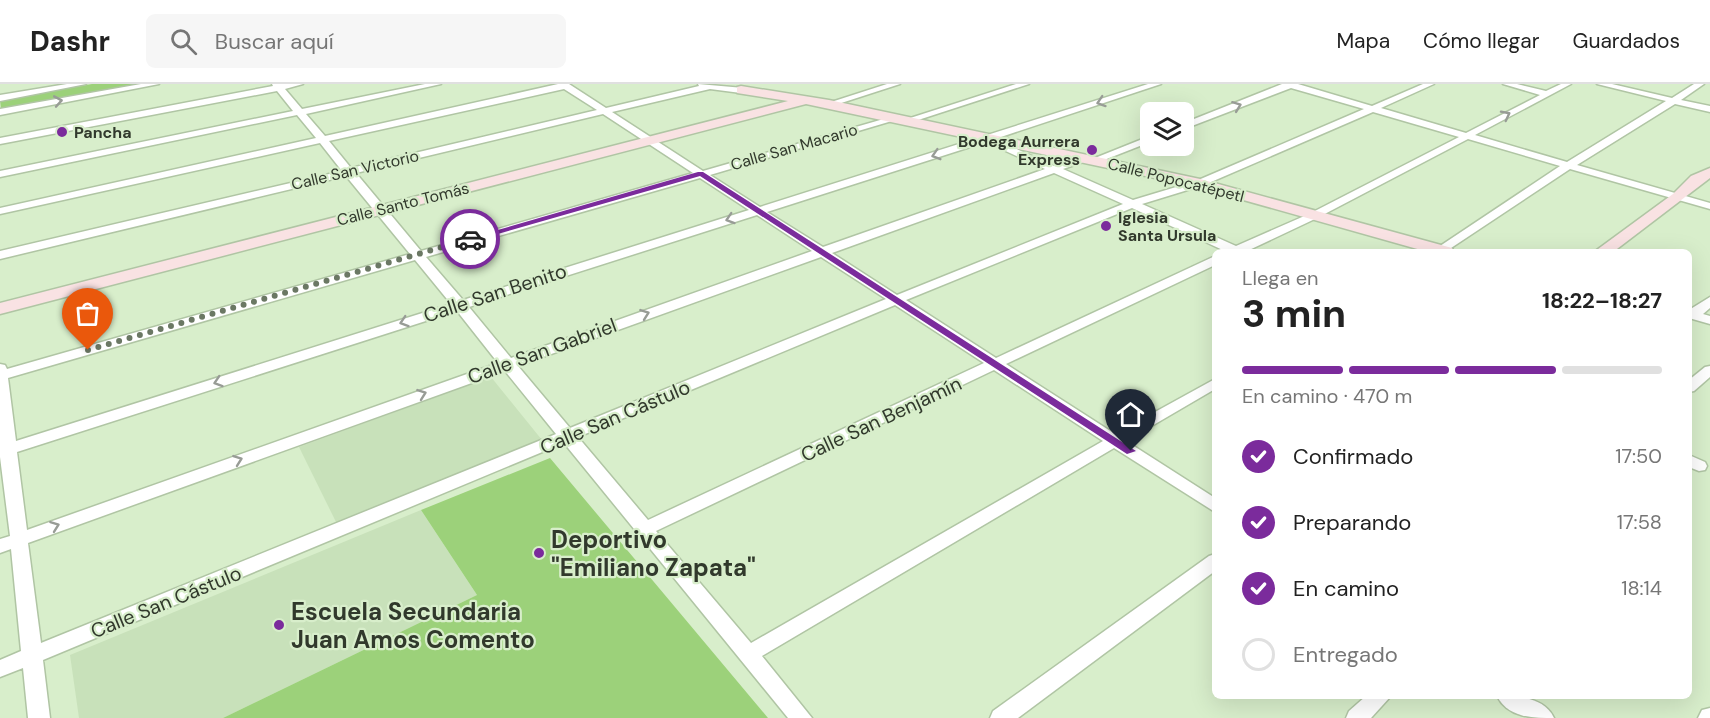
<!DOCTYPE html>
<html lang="es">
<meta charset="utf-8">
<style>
:root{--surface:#fff;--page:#f6f6f6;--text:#222;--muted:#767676;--line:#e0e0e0;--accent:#7b2b9c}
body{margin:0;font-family:"DM Sans",sans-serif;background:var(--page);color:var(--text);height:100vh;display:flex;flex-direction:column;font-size:22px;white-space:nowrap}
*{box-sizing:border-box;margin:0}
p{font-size:20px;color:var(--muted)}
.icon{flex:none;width:33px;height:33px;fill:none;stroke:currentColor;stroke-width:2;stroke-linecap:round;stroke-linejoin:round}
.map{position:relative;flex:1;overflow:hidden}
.details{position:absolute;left:1212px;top:165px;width:480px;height:450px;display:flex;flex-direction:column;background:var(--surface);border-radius:9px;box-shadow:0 6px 24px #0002}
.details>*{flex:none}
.tools{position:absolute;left:1140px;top:18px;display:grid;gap:12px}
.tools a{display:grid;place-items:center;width:54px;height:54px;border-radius:9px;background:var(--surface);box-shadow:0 6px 24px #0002;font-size:30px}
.pin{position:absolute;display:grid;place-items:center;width:51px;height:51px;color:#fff;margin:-62px -26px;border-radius:50% 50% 50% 0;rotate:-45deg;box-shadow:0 0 6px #0007}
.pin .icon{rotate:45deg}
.courier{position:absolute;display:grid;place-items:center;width:60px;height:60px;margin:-30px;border:4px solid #7b2b9c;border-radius:50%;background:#fff;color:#222;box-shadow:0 2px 8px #0007}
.summary em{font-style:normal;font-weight:700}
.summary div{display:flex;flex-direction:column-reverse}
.summary{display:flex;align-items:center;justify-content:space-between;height:102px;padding:0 30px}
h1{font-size:39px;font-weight:700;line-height:45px}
.bar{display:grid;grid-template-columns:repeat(4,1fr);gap:9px 6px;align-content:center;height:72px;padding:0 30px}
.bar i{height:8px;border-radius:4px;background:var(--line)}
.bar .selected{background:var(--accent)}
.bar p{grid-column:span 4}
ol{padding:0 30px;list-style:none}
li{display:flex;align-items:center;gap:18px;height:66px}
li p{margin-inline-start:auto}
li .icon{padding:6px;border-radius:50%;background:var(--accent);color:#fff;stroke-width:4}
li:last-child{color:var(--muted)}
li i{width:33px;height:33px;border:3px solid var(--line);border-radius:50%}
header{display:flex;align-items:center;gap:36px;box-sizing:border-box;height:84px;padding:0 30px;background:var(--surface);border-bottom:2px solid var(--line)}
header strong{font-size:28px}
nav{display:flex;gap:33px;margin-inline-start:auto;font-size:21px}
.search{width:420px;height:54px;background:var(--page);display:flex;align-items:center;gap:15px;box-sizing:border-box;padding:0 21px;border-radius:9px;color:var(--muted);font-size:22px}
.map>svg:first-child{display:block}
.built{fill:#c8e1ba}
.green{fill:#9cd17a}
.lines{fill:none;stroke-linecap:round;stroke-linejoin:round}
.street-casing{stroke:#b0c5a4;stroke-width:3}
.secondary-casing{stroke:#b0c5a4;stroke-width:3}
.street{fill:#fff;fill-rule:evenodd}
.secondary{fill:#f9e2e3;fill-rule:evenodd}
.oneway{stroke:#989c96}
.route{fill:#7b2b9c}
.done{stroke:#6b7864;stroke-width:6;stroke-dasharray:0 10.8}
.poi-dot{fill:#7b2b9c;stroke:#d8eecb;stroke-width:2}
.labels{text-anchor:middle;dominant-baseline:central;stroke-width:4.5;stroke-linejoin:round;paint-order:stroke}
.far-poi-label{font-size:16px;font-weight:bold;fill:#31392c;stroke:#d8eecb;text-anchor:start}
.far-street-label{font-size:16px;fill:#31392c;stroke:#d8eecb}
.street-label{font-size:20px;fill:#31392c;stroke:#d8eecb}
.near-poi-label{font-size:24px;font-weight:bold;fill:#31392c;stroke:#d8eecb;text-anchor:start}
</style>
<header>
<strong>Dashr</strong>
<div class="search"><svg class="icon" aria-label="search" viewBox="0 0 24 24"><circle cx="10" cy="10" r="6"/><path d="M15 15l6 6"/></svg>Buscar aquí</div>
<nav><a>Mapa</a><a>Cómo llegar</a><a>Guardados</a></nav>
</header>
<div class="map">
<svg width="1710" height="634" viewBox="0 0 1710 634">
<rect width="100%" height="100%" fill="#d8eecb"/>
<g class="built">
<path d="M491,293L542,356L337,440L299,363Z"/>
<path d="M421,426L477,511L223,634H79L70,571Z"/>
</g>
<g class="green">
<path d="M92,0H143L1,25L0,16Z"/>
<path d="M550,374L768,634H223L477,511L421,426Z"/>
</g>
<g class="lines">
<g class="street-casing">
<g id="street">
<path d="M67,0H86L0,17V11Z"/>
<path d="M141,0H159L0,31V25Z"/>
<path d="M272,0H303L285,5L302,25L425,0H441L306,30L325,52L558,0H569L606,24L699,2L698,0L744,4L745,6L741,9L710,5L612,28L703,87L894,32L902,34L710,91L760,123L1148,0H1161L998,54L1003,59L1054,82L1081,72H1089V76L1063,85L1133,116L1196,97L1364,25L1291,4L1184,45V39L1282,0H1298L1372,22L1423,0H1434L1381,24L1466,49L1540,11L1503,0H1517L1546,7L1561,0H1571L1475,51L1567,78L1666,17L1597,0H1612L1672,14L1694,0H1704L1681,16L1710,22V28L1675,20L1577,81L1710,119V125L1570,85L1445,168H1431L1560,82L1468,55L1317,134L1245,168H1227L1132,124L906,216L996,274L1215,172V181L1006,280L1115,350L1215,295V305L1126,357L1215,414V428L1114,364L762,572L812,634H788L564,359L43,576L50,634H28L23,584L0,593V576L21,567L11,465L0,469V455L10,452L0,373V280L5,281L7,285L410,170L346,92L0,175V167L342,87L320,59L0,130V124L316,54L297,31L0,93V87L293,27L277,7L0,60V54L273,2ZM564,5L597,26L351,84L329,57ZM1373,28L1459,53L1309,130L1236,162L1142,120L1204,101ZM603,30L693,89L421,167L356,89ZM989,57L997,63L1045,85L823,163L767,128ZM1054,89L1123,120L897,211L832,169ZM700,94L749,126L463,216L426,173ZM757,131L812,167L511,274L469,223ZM821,173L886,215L570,344L518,282ZM415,176L451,220L16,357L8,294ZM895,221L984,279L648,436L578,353ZM457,227L498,279L27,446L17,368ZM994,286L1103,357L751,559L656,447ZM505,287L556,350L41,559L28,459Z"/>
<path d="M887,0H900L832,22L825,20Z"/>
<path d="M1016,0H1029L912,38L904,36Z"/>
<path d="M1150,52V58L1099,78L1090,76Z"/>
<path d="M1710,213V224L1703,230L1710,232V240L1689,234V226Z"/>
<path d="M1710,282V293L1694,307L1689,308V296L1705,283Z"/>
<path d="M1689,371L1705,378L1707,382L1705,386L1699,387L1689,383Z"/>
<path d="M1215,470V487L1018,634H990L993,627L1209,472Z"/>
<path d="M1366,612H1391L1371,634H1346L1349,627Z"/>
<path d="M1497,612C1518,612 1544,613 1554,634C1533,634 1508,634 1497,612Z"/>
<path d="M1710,624V634H1698L1702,626Z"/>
</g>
</g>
<g class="secondary-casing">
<g id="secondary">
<path d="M741,2L829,16L1200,95L1452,164L1454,168H1428L1197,103L806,20L0,230V219L788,17L737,9V3Z"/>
<path d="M1710,84V94L1613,168H1594L1673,110L1691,92Z"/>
</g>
</g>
<use href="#street" class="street"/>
<use href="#secondary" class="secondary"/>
</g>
<defs><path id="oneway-chevron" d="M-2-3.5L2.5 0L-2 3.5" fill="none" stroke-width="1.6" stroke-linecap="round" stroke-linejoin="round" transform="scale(1.5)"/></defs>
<g class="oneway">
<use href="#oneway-chevron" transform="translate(58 17) rotate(-10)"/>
<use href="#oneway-chevron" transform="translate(1101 18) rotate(162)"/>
<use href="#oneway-chevron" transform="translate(1237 22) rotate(-21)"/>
<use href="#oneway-chevron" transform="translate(1506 31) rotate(-27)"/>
<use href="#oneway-chevron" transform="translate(936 71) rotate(163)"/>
<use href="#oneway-chevron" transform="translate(730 135) rotate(162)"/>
<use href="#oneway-chevron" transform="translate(645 230) rotate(-20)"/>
<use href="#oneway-chevron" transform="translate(404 238) rotate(162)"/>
<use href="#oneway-chevron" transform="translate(218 298) rotate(162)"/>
<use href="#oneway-chevron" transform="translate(422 310) rotate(-20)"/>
<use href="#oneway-chevron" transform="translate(238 376) rotate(-20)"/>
<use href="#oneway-chevron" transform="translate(55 442) rotate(-20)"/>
</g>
<path class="route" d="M698,88H703L1136,367L1127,370L700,92L473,157L467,155Z"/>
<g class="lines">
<path class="done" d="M88,266L470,155"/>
</g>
<g class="poi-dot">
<circle cx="62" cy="48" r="6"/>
<circle cx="1092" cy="66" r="6"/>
<circle cx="1106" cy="142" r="6"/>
<circle cx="539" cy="469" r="6"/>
<circle cx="279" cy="541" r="6"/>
</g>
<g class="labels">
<g class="far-poi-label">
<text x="74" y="48">Pancha</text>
<text x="1080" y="57" text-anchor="end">Bodega Aurrera<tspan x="1080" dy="18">Express</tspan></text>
<text x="1118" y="133">Iglesia<tspan x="1118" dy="18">Santa Ursula</tspan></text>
</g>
<g class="far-street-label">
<text transform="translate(794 63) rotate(-16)">Calle San Macario</text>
<text transform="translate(355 86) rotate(-13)">Calle San Victorio</text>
<text transform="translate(1176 96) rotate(14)">Calle Popocatépetl</text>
<text transform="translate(403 120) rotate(-14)">Calle Santo Tomás</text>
</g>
<g class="street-label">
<text transform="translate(495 209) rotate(-18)">Calle San Benito</text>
<text transform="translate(542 267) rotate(-20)">Calle San Gabriel</text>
<text transform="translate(615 333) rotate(-23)">Calle San Cástulo</text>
<text transform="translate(881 335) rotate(-25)">Calle San Benjamín</text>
<text transform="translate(166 518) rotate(-22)">Calle San Cástulo</text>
</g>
<g class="near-poi-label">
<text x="551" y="455">Deportivo<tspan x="551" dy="28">"Emiliano Zapata"</tspan></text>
<text x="291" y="527">Escuela Secundaria<tspan x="291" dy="28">Juan Amos Comento</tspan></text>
</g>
</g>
</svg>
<div class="tools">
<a><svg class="icon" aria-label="layers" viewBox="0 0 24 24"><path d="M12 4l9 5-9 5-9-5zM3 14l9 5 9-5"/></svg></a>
</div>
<div class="pin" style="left:88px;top:266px;background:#ea580c"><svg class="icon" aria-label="bag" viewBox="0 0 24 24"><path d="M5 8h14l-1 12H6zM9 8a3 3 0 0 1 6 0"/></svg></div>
<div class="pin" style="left:1131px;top:367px;background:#1f2937"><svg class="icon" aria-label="home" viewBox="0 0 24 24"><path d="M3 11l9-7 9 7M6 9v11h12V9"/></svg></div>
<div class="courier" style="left:470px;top:155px"><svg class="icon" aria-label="car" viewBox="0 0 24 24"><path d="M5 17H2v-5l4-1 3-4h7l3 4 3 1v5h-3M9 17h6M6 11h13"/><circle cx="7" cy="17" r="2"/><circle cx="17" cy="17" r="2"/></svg></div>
<section class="details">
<div class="summary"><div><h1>3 min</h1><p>Llega en</p></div><em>18:22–18:27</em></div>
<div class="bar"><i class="selected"></i><i class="selected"></i><i class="selected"></i><i></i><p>En camino · 470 m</p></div>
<ol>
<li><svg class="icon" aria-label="check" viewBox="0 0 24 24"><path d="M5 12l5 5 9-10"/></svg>Confirmado<p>17:50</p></li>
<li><svg class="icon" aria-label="check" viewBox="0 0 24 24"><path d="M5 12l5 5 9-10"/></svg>Preparando<p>17:58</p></li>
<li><svg class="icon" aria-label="check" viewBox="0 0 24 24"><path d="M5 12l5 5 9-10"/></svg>En camino<p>18:14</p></li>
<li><i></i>Entregado</li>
</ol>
</section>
</div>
